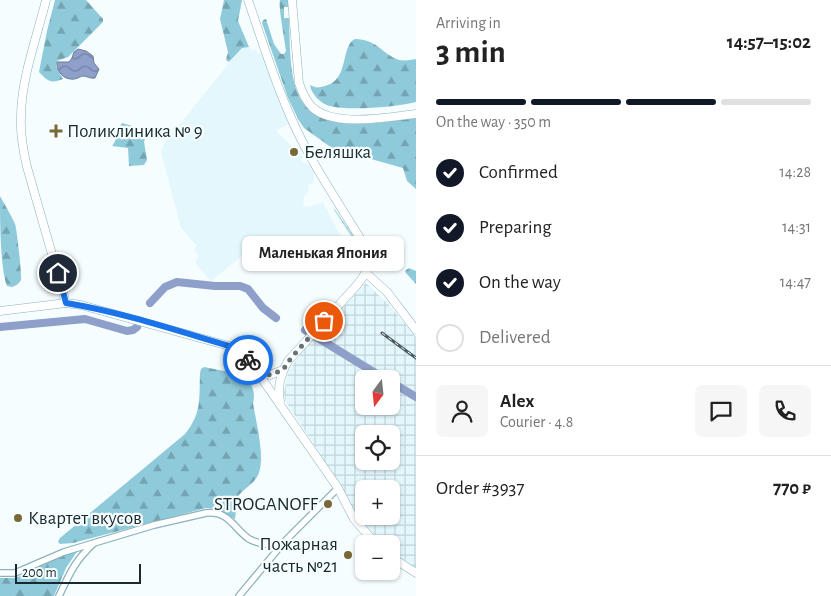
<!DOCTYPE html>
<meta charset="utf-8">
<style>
:root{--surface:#fff;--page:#f6f6f6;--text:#222;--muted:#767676;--line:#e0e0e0;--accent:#111827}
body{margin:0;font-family:"Alegreya Sans",sans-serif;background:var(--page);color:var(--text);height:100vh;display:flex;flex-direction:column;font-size:19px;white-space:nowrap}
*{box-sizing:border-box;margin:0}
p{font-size:16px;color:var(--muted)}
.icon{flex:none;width:28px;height:28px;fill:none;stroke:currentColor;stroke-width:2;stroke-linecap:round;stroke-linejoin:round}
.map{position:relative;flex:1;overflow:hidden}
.details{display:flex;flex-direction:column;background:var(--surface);width:415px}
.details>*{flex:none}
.needle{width:32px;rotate:195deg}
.tools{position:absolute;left:355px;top:370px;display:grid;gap:10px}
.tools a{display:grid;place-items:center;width:45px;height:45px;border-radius:8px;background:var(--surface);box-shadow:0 1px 4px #0004;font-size:25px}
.scale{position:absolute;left:15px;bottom:12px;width:126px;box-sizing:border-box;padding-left:5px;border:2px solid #19292e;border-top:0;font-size:14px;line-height:18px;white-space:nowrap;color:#19292e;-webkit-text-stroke:4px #f5fdff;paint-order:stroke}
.pin{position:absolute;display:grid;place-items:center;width:42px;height:42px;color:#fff;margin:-21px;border:2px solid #fff;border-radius:50%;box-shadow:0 1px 5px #0007}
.courier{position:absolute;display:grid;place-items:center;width:50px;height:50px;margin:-25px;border:4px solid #1a73e8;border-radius:50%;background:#fff;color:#222;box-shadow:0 1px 6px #0007}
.bubble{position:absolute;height:35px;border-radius:8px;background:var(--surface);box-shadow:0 1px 4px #0004;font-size:16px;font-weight:600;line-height:35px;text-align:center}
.summary em{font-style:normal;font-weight:600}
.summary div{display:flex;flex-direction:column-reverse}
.summary{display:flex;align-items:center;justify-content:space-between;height:85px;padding:0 20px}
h1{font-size:32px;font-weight:600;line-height:38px}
.bar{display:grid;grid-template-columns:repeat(4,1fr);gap:8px 5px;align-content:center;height:60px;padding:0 20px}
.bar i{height:6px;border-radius:4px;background:var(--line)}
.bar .on{background:var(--accent)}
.bar p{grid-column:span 4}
.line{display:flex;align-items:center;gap:12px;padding:0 20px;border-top:1px solid var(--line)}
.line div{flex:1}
.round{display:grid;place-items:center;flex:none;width:52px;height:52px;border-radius:8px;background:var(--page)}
ol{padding:0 20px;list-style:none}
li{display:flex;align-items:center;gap:15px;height:55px}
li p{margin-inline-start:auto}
li .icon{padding:5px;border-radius:50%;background:var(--accent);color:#fff;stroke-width:4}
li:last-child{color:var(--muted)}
li i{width:28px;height:28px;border:2px solid var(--line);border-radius:50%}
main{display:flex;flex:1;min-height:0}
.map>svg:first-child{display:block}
.built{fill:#e3f7fd}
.industrial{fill:url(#industrial-grid);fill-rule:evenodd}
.grass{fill:url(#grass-dots)}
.forest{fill:url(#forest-firs)}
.water{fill:url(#water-waves);stroke:#6b7c9b}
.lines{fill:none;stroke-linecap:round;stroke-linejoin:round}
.river{stroke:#8e9fca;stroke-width:8}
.minor-casing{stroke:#8bb2bd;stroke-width:8}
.major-casing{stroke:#8bb2bd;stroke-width:9}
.minor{stroke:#fff;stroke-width:5.5}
.major{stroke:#fff;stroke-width:8}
.rail-casing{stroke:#49575c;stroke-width:3}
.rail{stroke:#f5fdff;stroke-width:1;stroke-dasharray:4;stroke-linecap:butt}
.done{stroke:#667377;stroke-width:5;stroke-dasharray:0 9}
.route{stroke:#1a73e8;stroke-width:6}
.poi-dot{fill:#786835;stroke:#f5fdff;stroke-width:2}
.labels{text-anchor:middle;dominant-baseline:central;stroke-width:4.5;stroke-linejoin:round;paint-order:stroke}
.poi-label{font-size:19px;fill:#19292e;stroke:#f5fdff;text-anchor:start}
</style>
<main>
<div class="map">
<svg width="416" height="596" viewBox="0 0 416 596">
<defs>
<pattern id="industrial-grid" width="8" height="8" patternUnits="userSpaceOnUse" patternTransform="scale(1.25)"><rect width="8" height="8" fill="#e3f7fd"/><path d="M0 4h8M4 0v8" fill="none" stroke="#c2d4d9"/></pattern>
<pattern id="grass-dots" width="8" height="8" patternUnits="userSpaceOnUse" patternTransform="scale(1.25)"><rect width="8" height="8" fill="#b2dae6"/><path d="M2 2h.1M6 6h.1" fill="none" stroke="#98bbc6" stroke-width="1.8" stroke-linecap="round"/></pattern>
<pattern id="forest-firs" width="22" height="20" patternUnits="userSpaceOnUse" patternTransform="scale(1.25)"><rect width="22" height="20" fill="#8fcadb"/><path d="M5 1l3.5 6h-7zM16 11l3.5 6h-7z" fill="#74a4b2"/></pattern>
<pattern id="water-waves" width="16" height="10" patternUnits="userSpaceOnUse" patternTransform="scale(1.25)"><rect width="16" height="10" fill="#8e9fca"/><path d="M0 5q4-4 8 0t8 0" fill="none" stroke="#7382a4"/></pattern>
</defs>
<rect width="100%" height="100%" fill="#f5fdff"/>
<path class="built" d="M242,47H249L252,51L255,49L259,54L261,53L278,100L289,124L276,131L303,157L301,162L308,164L314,169V180L312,184L308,185L309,191L304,197L303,205L306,207L323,203L352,257L351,258L352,260L345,265L333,268H314L308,269L281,266L243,255L211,281L196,264V259L199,256L194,250L197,246L181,228L161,152L164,144Z"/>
<path class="industrial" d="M366,283L389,305L416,337V568L395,554L391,551V544H384L359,519L343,489L286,402L284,393L288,372L308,343ZM364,379H391V406H364ZM364,434H391V461H364ZM364,489H391V516H364Z"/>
<g class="grass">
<path d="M334,208L355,238L359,248L334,210Z"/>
<path d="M339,248L343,256V261L335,265L326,264L333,251Z"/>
<path d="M290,253L308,258L299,267H293L289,265Z"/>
</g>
<g class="forest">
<path d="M55,0H86L103,19V22L68,57L57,61L56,66L63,79C50,84 48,81 39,72L47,31Z"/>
<path d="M224,0H242L238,21L249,47L242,48L229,62L226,60L228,52L220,19Z"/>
<path d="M280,0H288L289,7H284V18H289C290,41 289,72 298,94C316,137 380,122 416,118V189L407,181L403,168L332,148L304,128L298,119L288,98L262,23L263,20L266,19L274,44L281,54H284L286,51C285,41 278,6 280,0Z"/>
<path d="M355,39C377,39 382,54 399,60C405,61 411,60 416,59V102C396,107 349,111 330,106C321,104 311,94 310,85C316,88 318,88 325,86C350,80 340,46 355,39Z"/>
<path d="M122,123L143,129L147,132L144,142L147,160L144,165L129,166L128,148L112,146C118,139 117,129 122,123Z"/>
<path d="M0,196C5,205 11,215 15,224C17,229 22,277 21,280C19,284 15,286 12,287L7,286C0,268 0,218 0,196Z"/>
<path d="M409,268L416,271V284L405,272L406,270Z"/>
<path d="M204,367L224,371L236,369C248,378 257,388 253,403C256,422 265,455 259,473C256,482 244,489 238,496L235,519L218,509L206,508L73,543L60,544L58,542L60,538L185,434C202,413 199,399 200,373L201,369Z"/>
<path d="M78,550L66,568L54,596H0V578H14L24,575L33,572L47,559Z"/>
</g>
<path class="water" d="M78,49L86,51L93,56L94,63L99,69L95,78C90,79 87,76 83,76C79,77 75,80 71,79C62,79 56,69 57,62H69L72,58L74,52Z"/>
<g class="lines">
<g class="river">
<path d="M150,303L165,287L177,282L215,286H240L248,289L263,308L276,318"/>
<path d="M0,327L85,319L127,331L133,330L137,327"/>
<path d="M305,330L385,379"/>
<path d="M391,382L416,397"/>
</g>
<g class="minor-casing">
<g id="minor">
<path d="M0,573H15L64,552L154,525L206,513C230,511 233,528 249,539C258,544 270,545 281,546"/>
<path d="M59,596C70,573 74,562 93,544"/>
<path d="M239,596L284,542L338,488"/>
</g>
</g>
<g class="major-casing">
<g id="major">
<path d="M46,0C37,37 21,79 21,117C20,134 23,150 27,167L66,303"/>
<path d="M248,0C262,40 274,81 292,120C311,163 338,202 363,243C372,263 370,269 357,285L288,361C281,374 277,386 280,401"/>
<path d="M292,0L299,83C302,92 306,101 312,107C334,128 388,117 416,114"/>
<path d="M366,273L387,292L416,330"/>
<path d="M0,311L66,303L81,305L229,346L242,353L251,363L338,488L354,519L376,544"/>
<path d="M257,371L270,375L283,370"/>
<path d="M391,557L416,573"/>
</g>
</g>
<use href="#minor" class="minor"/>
<use href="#major" class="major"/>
<g class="rail-casing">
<path id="rail" d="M382,333L416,358"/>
</g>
<use href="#rail" class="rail"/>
</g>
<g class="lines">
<path class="done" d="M248,360L257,371L264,374L270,375L283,370L291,358L324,321"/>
<path class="route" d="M58,273L66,303C121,312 175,330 229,346L242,353L248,360"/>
</g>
<g class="poi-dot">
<path d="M53.5 123.5h5v5h5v5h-5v5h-5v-5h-5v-5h5z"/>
<circle cx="294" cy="152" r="5"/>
<circle cx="328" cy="504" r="5"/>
<circle cx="18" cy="518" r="5"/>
<circle cx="348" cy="555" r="5"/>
</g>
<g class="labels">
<g class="poi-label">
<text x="67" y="131">Поликлиника № 9</text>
<text x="304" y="152">Беляшка</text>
<text x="318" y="504" text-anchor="end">STROGANOFF</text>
<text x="28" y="518">Квартет вкусов</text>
<text x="338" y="544" text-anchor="end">Пожарная<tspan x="338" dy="22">часть №21</tspan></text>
</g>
</g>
</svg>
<div class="tools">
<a><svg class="needle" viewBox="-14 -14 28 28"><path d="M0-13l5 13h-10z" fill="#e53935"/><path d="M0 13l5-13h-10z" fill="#767676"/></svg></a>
<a><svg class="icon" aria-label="locate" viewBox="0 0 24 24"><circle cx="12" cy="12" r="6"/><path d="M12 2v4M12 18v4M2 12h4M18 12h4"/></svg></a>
<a>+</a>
<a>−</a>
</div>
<div class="scale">200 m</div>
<div class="pin" style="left:324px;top:321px;background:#ea580c"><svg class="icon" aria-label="bag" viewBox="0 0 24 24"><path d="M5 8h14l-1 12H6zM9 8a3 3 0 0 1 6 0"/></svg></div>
<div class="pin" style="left:58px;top:273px;background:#1f2937"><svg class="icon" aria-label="home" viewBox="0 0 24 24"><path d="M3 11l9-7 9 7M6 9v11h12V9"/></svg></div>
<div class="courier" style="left:248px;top:360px"><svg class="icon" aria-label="bike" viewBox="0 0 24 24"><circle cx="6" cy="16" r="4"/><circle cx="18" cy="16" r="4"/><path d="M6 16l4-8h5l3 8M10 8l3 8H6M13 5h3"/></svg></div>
<div class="bubble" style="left:242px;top:236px;width:162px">Маленькая Япония</div>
</div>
<section class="details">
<div class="summary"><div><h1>3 min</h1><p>Arriving in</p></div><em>14:57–15:02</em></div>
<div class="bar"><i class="on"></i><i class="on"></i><i class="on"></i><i></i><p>On the way · 350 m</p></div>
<ol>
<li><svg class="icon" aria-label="check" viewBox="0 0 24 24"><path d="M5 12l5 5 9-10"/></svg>Confirmed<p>14:28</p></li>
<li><svg class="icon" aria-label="check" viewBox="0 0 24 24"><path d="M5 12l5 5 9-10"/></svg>Preparing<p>14:31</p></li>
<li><svg class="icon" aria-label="check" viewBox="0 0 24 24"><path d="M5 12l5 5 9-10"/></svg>On the way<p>14:47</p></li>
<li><i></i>Delivered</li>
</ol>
<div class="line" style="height:90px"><a class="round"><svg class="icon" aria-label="person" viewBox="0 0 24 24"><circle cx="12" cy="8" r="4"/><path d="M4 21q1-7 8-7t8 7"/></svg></a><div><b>Alex</b><p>Courier · 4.8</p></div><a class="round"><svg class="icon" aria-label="chat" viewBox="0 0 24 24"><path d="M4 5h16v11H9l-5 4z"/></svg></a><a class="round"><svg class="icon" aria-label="phone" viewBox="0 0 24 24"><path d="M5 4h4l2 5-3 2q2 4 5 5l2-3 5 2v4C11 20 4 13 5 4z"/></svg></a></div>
<div class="line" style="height:65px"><div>Order #3937</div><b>770 ₽</b></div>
</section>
</main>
